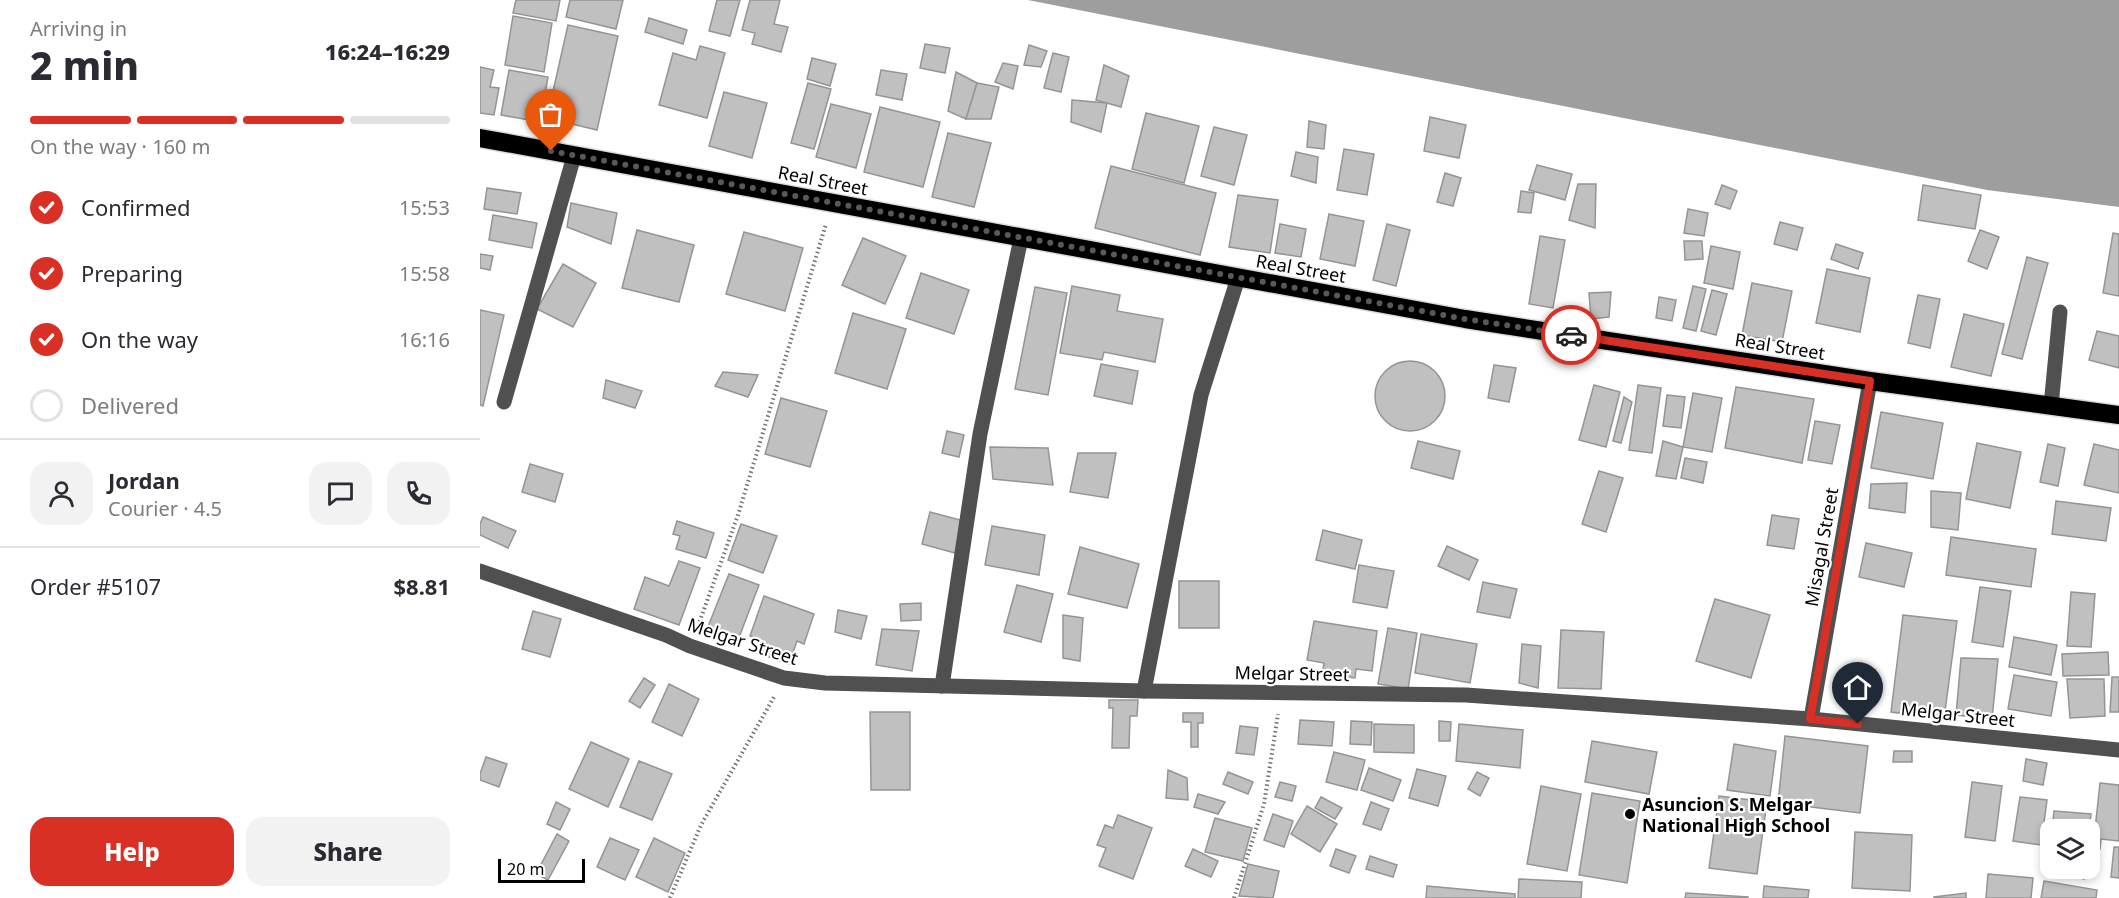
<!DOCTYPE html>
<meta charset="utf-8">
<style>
:root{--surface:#fff;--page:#f2f2f3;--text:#2b2b33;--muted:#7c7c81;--line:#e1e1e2;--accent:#d93025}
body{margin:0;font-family:"Noto Sans",sans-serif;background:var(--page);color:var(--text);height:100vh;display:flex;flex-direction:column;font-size:22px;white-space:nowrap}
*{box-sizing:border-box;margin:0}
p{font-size:20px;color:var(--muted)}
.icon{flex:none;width:33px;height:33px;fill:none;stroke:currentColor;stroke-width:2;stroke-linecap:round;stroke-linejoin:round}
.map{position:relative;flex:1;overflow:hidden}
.side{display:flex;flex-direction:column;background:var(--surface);width:480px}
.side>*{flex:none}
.buttons{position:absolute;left:1560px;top:819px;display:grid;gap:12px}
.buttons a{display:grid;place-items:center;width:60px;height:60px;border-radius:12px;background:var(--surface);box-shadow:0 3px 9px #0003;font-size:30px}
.scale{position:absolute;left:18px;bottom:15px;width:87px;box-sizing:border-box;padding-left:6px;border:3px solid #000;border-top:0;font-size:16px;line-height:21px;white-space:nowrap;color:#000;-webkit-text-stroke:4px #fff;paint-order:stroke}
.pin{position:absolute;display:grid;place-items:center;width:51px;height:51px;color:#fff;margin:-62px -26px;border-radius:50% 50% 50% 0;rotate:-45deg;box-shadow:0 0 6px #0007}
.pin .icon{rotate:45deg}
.courier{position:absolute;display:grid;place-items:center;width:60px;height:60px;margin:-30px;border:4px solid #d93025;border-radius:50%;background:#fff;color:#222;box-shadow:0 2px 8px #0007}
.overview em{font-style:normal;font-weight:800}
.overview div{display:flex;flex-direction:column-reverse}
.overview{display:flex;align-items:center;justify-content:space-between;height:102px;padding:0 30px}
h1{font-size:39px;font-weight:800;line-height:45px}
.bar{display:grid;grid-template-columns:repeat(4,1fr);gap:9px 6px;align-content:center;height:72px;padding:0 30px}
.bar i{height:8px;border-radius:4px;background:var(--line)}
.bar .selected{background:var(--accent)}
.bar p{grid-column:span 4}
.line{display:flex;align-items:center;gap:15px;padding:0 30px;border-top:2px solid var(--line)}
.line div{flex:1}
.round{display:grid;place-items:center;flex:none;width:63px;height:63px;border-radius:18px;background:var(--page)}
ol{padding:0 30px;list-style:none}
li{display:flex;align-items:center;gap:18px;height:66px}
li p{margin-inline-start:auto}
li .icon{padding:6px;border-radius:50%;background:var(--accent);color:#fff;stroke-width:4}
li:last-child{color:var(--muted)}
li i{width:33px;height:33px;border:3px solid var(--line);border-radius:50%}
.cta{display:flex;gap:12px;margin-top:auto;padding:12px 30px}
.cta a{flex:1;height:69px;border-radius:18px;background:var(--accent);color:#fff;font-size:24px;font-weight:800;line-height:69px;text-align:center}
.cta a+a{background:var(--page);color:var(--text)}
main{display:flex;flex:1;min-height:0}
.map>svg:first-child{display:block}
.water{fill:#9e9e9e}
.building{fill:#c0c0c0;stroke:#949494;stroke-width:1.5}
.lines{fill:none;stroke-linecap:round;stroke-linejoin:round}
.highway-casing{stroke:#dbdbdb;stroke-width:21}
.path{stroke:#727272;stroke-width:4;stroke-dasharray:1.5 3;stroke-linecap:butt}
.minor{stroke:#505050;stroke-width:15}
.highway{stroke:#000;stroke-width:18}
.done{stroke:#595959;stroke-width:6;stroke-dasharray:0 10.8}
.route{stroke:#d93025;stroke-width:8}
.poi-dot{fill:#000;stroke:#fff;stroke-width:2}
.labels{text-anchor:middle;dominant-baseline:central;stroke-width:4.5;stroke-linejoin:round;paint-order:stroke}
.street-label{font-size:18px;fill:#000;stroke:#fff}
.poi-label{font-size:18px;font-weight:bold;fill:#000;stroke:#fff;text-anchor:start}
</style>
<main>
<section class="side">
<div class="overview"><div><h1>2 min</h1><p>Arriving in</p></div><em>16:24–16:29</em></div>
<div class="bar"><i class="selected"></i><i class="selected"></i><i class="selected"></i><i></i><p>On the way · 160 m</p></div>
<ol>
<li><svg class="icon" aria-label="check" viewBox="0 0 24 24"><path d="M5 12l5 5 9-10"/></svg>Confirmed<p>15:53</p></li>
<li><svg class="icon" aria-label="check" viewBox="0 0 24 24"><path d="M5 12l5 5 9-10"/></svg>Preparing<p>15:58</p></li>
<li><svg class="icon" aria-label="check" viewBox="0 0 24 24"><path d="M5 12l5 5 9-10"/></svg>On the way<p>16:16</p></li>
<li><i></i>Delivered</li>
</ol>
<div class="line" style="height:108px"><a class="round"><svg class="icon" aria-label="person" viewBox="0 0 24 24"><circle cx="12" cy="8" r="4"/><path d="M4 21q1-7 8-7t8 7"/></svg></a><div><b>Jordan</b><p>Courier · 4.5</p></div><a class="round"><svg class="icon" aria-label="chat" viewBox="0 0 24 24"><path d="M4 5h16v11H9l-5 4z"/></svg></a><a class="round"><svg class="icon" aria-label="phone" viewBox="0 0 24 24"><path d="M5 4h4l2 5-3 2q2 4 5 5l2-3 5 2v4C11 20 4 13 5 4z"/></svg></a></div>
<div class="line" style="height:78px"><div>Order #5107</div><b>$8.81</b></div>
<div class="cta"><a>Help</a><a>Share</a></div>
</section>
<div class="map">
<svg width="1639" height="898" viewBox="0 0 1639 898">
<rect width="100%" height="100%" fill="#fff"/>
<path class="water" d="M548,0H1639V207L1507,190Z"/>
<g class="building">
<path d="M36,0H80L76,21L33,13Z"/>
<path d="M90,0H143L136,29L86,17Z"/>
<path d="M237,0H260L250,36L229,31Z"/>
<path d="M270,0H300L294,24L308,27L301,52L272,44L275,33L262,30Z"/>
<path d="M33,16L72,23L64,72L25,65Z"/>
<path d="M169,18L207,30L203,44L165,32Z"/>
<path d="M88,25L138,36L117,130L67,118Z"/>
<path d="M445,44L470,48L465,73L440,68Z"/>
<path d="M549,45L567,51L561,67L544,65Z"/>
<path d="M220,46L245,53L227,118L179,105L193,53L216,60Z"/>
<path d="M573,53L589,57L581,92L564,88Z"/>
<path d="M332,58L356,64L350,86L327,79Z"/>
<path d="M523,63L538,66L533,89L515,82Z"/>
<path d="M624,65L649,76L641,107L616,100Z"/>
<path d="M0,67L14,70L10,87L19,88L14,115L0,113Z"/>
<path d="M29,70L68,77L60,122L21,115Z"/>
<path d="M401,70L427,74L422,100L396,95Z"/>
<path d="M476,72L497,83L486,119L468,111Z"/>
<path d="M328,83L351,89L334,149L311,143Z"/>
<path d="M497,83L519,87L511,119H486Z"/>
<path d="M244,92L287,103L272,158L229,146Z"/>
<path d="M592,100L627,103L621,132L591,122Z"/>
<path d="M351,104L391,114L376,168L336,157Z"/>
<path d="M400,107L460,122L443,187L384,172Z"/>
<path d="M666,113L719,126L704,183L652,169Z"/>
<path d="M950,117L986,125L979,158L944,151Z"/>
<path d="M829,121L846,125L844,149L827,147Z"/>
<path d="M734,127L767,135L754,185L721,176Z"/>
<path d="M468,133L511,143L494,207L452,197Z"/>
<path d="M864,149L894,154L887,195L857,190Z"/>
<path d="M816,152L838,157L836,183L811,176Z"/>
<path d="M1057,165L1092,174L1085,200L1049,190Z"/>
<path d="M631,166L736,193L720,255L615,228Z"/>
<path d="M965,173L981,178L973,206L957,202Z"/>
<path d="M1098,184H1116L1115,228L1089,220Z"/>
<path d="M1242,185L1257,191L1250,209L1235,204Z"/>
<path d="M1443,185L1501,195L1495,229L1438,220Z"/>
<path d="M7,188L41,193L37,214L4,209Z"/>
<path d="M1041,191L1054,193L1051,213L1038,212Z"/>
<path d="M758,195L798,200L790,253L749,247Z"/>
<path d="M91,203L137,213L131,244L87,227Z"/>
<path d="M1208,209L1228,213L1224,236L1204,233Z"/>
<path d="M849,214L884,221L875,266L840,259Z"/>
<path d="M13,215L57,223L52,248L9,240Z"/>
<path d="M1300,222L1323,228L1317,250L1294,244Z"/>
<path d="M800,224L826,229L821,257L795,253Z"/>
<path d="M907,224L930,230L916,286L893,280Z"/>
<path d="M157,230L214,245L199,302L142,288Z"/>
<path d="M1500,230L1519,237L1507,269L1488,261Z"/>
<path d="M264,232L323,248L305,311L246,294Z"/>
<path d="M1633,233L1639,234V296L1623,293Z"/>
<path d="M1060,236L1085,240L1073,308L1049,304Z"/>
<path d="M383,238L426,256L405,304L362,285Z"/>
<path d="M1204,241H1222L1223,259L1205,260Z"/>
<path d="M1356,244L1383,253L1378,269L1351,259Z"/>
<path d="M1231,246L1260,252L1253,289L1224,283Z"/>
<path d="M0,254L13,256L10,270L0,268Z"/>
<path d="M1547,257L1568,263L1542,359L1522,354Z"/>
<path d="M83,264L116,283L93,327L57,309Z"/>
<path d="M1347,269L1390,278L1380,332L1336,323Z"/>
<path d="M441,273L489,290L474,334L426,318Z"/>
<path d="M1272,283L1312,291L1302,342L1262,335Z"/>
<path d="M592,286L640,295L637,311L683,319L675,362L624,352L622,360L580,353Z"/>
<path d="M1213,286L1226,289L1216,331L1203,328Z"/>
<path d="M555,287L587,293L568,395L535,389Z"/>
<path d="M1232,290L1247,294L1236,335L1221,331Z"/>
<path d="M1131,292L1129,317L1111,319L1109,293Z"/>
<path d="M1438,295L1460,299L1450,348L1428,343Z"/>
<path d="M1179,297L1196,300L1192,321L1176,318Z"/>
<path d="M0,310L24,315L3,406L0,405Z"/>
<path d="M373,313L426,329L407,389L355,373Z"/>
<path d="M1484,314L1524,324L1511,376L1471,367Z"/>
<path d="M1617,331L1639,336V368L1609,360Z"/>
<circle cx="930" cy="396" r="35"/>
<path d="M621,364L658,371L652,404L614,396Z"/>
<path d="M1014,365L1036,368L1029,402L1008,398Z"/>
<path d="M243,372L278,375L268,397L235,386Z"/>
<path d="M126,380L162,391L155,408L123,398Z"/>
<path d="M1114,385L1140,392L1126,447L1099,440Z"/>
<path d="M1158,385L1181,388L1172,453L1149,450Z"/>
<path d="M1256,387L1334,399L1322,463L1245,448Z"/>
<path d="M1213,393L1242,398L1232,452L1203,447Z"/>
<path d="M1187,395L1205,397L1201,428L1183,426Z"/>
<path d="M1144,397L1152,402L1141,443L1133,441Z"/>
<path d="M301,398L347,411L330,467L285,454Z"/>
<path d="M1401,412L1463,423L1453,479L1391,468Z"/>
<path d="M1335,421L1360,425L1352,464L1328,460Z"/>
<path d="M467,431L484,435L479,457L462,453Z"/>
<path d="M938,441L980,451L973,479L931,468Z"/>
<path d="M1183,441L1203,447L1196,479L1176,476Z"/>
<path d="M1497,443L1541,452L1530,508L1486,499Z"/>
<path d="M1568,444L1585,448L1578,486L1560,482Z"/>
<path d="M1614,444L1639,450V493L1604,485Z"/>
<path d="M510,447L568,448L573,485L513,479Z"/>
<path d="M598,453H636L628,498L590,492Z"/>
<path d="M1205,458L1227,462L1223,483L1201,478Z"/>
<path d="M50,464L83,474L75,502L42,492Z"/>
<path d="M1119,471L1143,478L1126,532L1102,524Z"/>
<path d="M1427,483L1425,513L1389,508L1391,484Z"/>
<path d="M1451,491L1481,493L1478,530L1451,527Z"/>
<path d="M1576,501L1631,508L1626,541L1572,534Z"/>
<path d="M450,512L484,521L475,553L442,544Z"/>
<path d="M1292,515L1319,519L1314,549L1287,545Z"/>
<path d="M3,517L36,531L28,548L0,535V524Z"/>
<path d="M197,521L234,533L226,558L196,549L200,536L193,534Z"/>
<path d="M261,524L297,536L283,573L248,560Z"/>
<path d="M512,526L565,535L559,575L505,565Z"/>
<path d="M843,530L882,540L875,569L836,560Z"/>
<path d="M1471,537L1556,549L1551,587L1466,575Z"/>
<path d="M1386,543L1432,553L1424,587L1379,577Z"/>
<path d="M967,546L998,560L989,580L958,566Z"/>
<path d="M600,547L659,564L647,608L588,594Z"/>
<path d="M199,561L220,568L199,625L154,609L165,577L189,586Z"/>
<path d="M879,565L914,571L907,608L873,602Z"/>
<path d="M249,574L279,585L258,640L227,629Z"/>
<rect x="699" y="581" width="40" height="47"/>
<path d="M1003,582L1037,589L1030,618L997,612Z"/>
<path d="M537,585L573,594L561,642L524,632Z"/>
<path d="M1500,587L1531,591L1523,647L1492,642Z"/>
<path d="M1591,592L1615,594L1611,647L1587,646Z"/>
<path d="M284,596L334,614L324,644L317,641L309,664L275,652L280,639L270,636Z"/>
<path d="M1235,599L1290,615L1271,678L1216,661Z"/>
<path d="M441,603V620L421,621L420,604Z"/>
<path d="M358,610L387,616L381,639L355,632Z"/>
<path d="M53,611L81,619L70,657L42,649Z"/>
<path d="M583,615L603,618L600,661L583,658Z"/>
<path d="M1423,615L1477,621L1464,719L1411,712Z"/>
<path d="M834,621L897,631L892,671L876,669L875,678L842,674L844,663L827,660Z"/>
<path d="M908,628L937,633L928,689L898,684Z"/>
<path d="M402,629L439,631L432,671L396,665Z"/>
<path d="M1081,630L1124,632L1121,689L1078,688Z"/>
<path d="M941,634L997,644L990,683L935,673Z"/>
<path d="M1534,637L1577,645L1571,675L1529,667Z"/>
<path d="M1042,644L1061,646L1058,688L1039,683Z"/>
<path d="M1628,652L1629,675L1583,676L1582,654Z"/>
<path d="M1481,658L1518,659L1512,719L1476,715Z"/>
<path d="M1534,675L1577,682L1571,716L1528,709Z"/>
<path d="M1632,677H1639V712H1630Z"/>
<path d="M164,678L175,685L160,708L149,701Z"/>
<path d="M1587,679H1624L1625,716L1590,718Z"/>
<path d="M189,684L219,699L202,736L172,722Z"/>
<path d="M629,700H658L657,716H650L649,748H632L633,708H629Z"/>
<path d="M390,712H430V790H391Z"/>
<path d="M703,713H723V723H718V747H711V722H703Z"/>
<path d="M820,720L854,722L852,746L818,744Z"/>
<path d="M871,721L892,722L891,745L870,744Z"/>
<path d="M959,721L971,722L970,741H959Z"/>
<path d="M894,724L934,725V753L894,752Z"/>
<path d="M979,724L1043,730L1040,768L976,761Z"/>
<path d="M760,726L778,728L774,755L756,753Z"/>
<path d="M1305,736L1388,746L1380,813L1298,803Z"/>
<path d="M1112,741L1177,752L1169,794L1105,782Z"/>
<path d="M111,742L149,759L128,807L89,789Z"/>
<path d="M1254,744L1296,751L1290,796L1247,790Z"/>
<path d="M1414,751H1432V762H1413Z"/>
<path d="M854,752L885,760L877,790L846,782Z"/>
<path d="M6,757L27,764L19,787L0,780V774Z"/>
<path d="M1546,759L1567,763L1563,785L1543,781Z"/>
<path d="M159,761L192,774L172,820L140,807Z"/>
<path d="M889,768L921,780L913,801L881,790Z"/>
<path d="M937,769L966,776L958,806L929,798Z"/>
<path d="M688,770L707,778L708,800L686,798Z"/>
<path d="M748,772L773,782L768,794L743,784Z"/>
<path d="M997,772L1009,778L1000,796L988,789Z"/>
<path d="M800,782L816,786L812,801L795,797Z"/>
<path d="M1492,782L1522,786L1515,841L1485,837Z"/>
<path d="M1620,783L1639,785V841L1621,839L1620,849L1613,848Z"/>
<path d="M1061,786L1101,794L1087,871L1047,864Z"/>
<path d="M1112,793L1160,801L1147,883L1099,875Z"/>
<path d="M718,794L745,802L738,814L714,807Z"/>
<path d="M1239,796L1287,802L1277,874L1229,868Z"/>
<path d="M841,797L862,808L855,819L835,808Z"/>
<path d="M1540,797L1567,800L1561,845L1533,841Z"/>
<path d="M76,802L90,809L80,830L67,824Z"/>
<path d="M891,802L909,809L901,830L883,824Z"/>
<path d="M827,806L857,824L840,852L811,834Z"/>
<path d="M1574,811L1611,814L1609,830H1572Z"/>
<path d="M793,814L813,821L804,847L784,840Z"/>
<path d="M638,815L672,828L653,879L619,866L626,848L617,845L625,825L633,828Z"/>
<path d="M735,818L772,828L763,861L725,852Z"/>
<path d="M1375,832L1432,835L1430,891L1372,888Z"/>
<path d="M77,834L89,841L68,880L56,874Z"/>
<path d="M130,838L159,850L145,880L117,867Z"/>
<path d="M174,838L205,853L188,892L156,877Z"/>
<path d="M1634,847H1639V878L1631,877Z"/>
<path d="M713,849L738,861L731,877L705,866Z"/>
<path d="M856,849L876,856L869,873L850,866Z"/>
<path d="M1570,854V868H1591L1589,876L1567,871Z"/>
<path d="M890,856L917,865L913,877L886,869Z"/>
<path d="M768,864L799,871L793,898L759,896Z"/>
<path d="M1596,868H1606L1604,879L1594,876Z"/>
<path d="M1508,874L1553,878L1551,898H1506Z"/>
<path d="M1039,879L1102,882L1101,898H1038Z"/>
<path d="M1564,881L1617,890L1616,898H1561Z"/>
<path d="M947,886L1035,894V898H946Z"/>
<path d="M1284,886L1329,890L1328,898H1283Z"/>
<path d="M1206,893L1268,897V898H1205Z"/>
<path d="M1486,893V898H1454V897Z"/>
</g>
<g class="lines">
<g class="highway-casing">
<path id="highway" d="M0,138L985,319L1390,381L1639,415"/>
</g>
<g class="path">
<path d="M218,626L258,515L346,224"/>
<path d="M190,898L221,825L294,697"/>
<path d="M754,898L784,804L798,714"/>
</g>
<g class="minor">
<path d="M24,402L94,156"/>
<path d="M1571,406L1580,312"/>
<path d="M0,571L186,635L210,646L304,678L345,683L664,691L986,695L1331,719L1639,750"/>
<path d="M462,686L500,434L541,238"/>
<path d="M664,691L721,395L758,278"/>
<path d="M1331,719L1390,381"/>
</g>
<use href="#highway" class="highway"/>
</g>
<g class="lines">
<path class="done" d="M71,151L985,319L1091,335"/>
<path class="route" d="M1091,335L1390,381L1330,719L1378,724"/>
</g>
<circle class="poi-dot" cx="1150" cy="814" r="6"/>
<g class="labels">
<g class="street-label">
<text transform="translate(343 180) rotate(11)">Real Street</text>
<text transform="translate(821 268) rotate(10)">Real Street</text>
<text transform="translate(1300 346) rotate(9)">Real Street</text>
<text transform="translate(1341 547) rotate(-80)">Misagal Street</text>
<text transform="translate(263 641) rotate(18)">Melgar Street</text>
<text transform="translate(812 673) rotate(1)">Melgar Street</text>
<text transform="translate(1478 714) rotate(6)">Melgar Street</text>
</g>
<g class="poi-label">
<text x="1162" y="804">Asuncion S. Melgar<tspan x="1162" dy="21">National High School</tspan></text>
</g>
</g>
</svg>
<div class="buttons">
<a><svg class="icon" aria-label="layers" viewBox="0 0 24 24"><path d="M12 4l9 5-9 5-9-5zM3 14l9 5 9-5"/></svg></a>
</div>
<div class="scale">20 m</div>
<div class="pin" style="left:71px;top:151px;background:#ea580c"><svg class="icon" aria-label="bag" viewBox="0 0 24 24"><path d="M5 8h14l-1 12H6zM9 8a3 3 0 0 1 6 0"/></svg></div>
<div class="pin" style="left:1378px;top:724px;background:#1f2937"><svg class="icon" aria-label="home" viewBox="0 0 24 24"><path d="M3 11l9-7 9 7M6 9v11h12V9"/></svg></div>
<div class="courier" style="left:1091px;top:335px"><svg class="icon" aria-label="car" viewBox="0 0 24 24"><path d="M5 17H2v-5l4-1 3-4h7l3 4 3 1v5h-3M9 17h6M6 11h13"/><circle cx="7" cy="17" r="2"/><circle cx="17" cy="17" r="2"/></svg></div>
</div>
</main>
